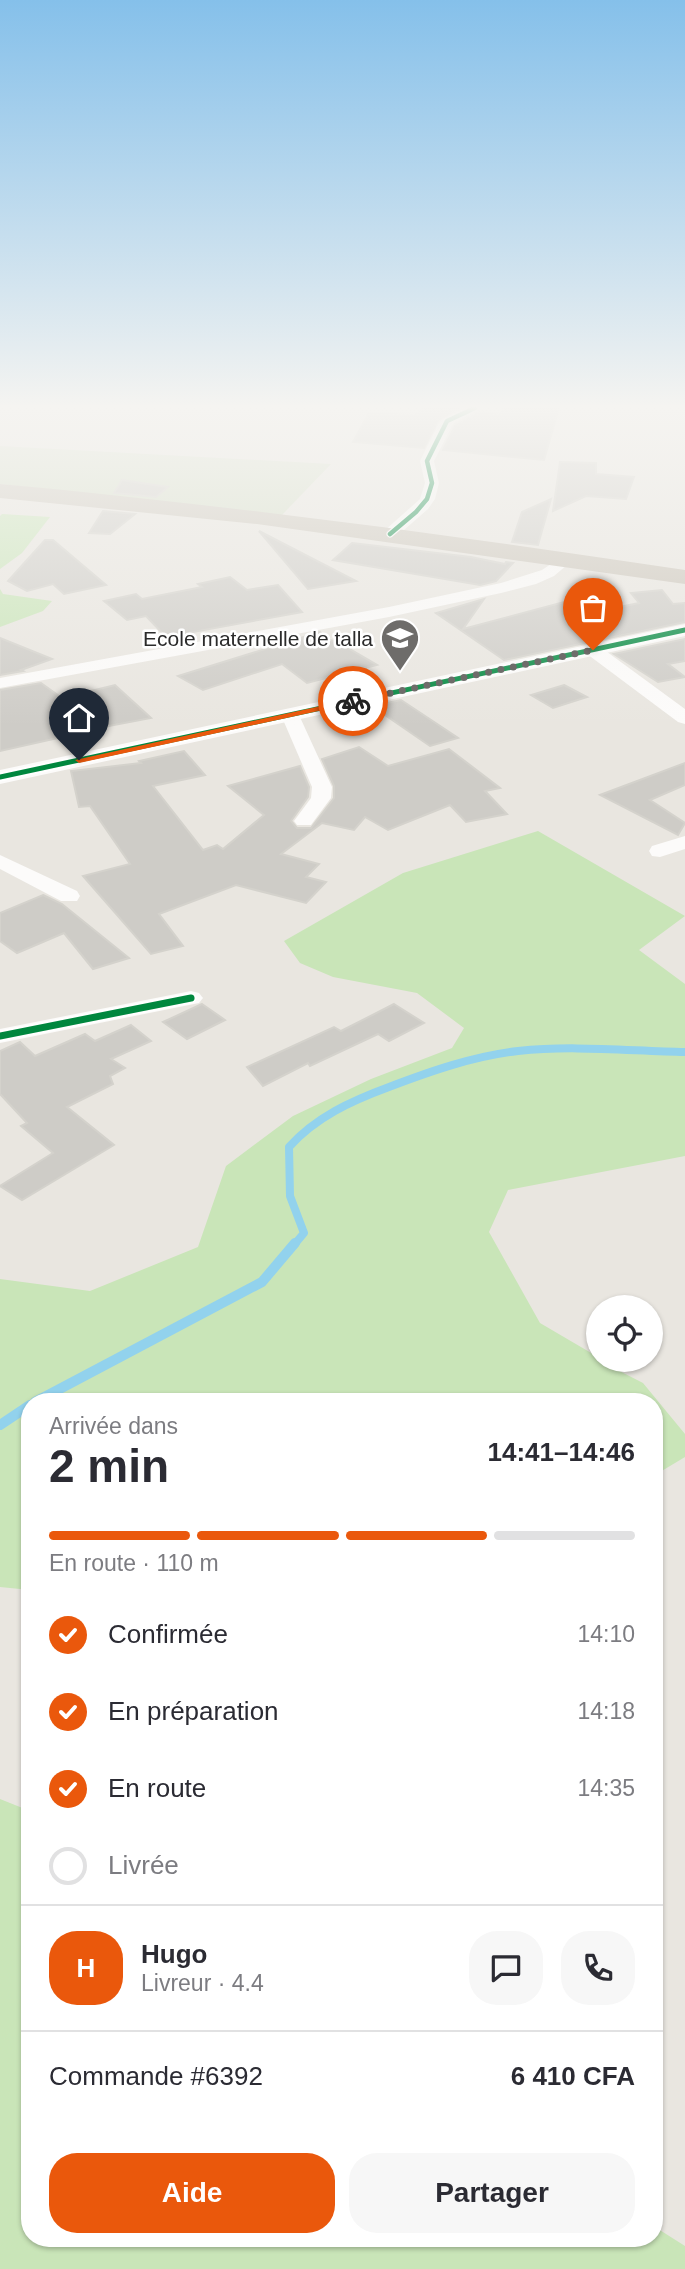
<!DOCTYPE html>
<html lang="fr">
<meta charset="utf-8">
<style>
:root{--surface:#fff;--page:#f7f7f7;--text:#2b2b33;--muted:#7c7c81;--line:#e1e1e2;--accent:#ea580c}
body{margin:0;font-family:Arial,sans-serif;background:var(--page);color:var(--text);height:100vh;display:flex;flex-direction:column;font-size:26px;white-space:nowrap}
*{box-sizing:border-box;margin:0}
p{font-size:23px;color:var(--muted)}
.icon{flex:none;width:38px;height:38px;fill:none;stroke:currentColor;stroke-width:2;stroke-linecap:round;stroke-linejoin:round}
.map{position:relative;flex:1;overflow:hidden}
.side{position:absolute;left:21px;top:1393px;width:642px;height:854px;display:flex;flex-direction:column;background:var(--surface);border-radius:28px;box-shadow:0 2px 5px #0004}
.side>*{flex:none}
.fabs{position:absolute;left:586px;top:1295px;display:grid;gap:14px}
.fabs a{display:grid;place-items:center;width:77px;height:77px;border-radius:50%;background:var(--surface);box-shadow:0 2px 5px #0004;font-size:35px}
.pin{position:absolute;display:grid;place-items:center;width:60px;height:60px;color:#fff;margin:-72px -30px;border-radius:50% 50% 50% 0;rotate:-45deg;box-shadow:0 0 7px #0007}
.pin .icon{rotate:45deg}
.courier{position:absolute;display:grid;place-items:center;width:70px;height:70px;margin:-35px;border:5px solid #ea580c;border-radius:50%;background:#fff;color:#222;box-shadow:0 2px 9px #0007}
.head em{font-style:normal;font-weight:700}
.head div{display:flex;flex-direction:column-reverse}
.head{display:flex;align-items:center;justify-content:space-between;height:119px;padding:0 28px}
h1{font-size:46px;font-weight:700;line-height:52px}
.bar{display:grid;grid-template-columns:repeat(4,1fr);gap:10px 7px;align-content:center;height:84px;padding:0 28px}
.bar i{height:9px;border-radius:5px;background:var(--line)}
.bar .active{background:var(--accent)}
.bar p{grid-column:span 4}
.line{display:flex;align-items:center;gap:18px;padding:0 28px;border-top:2px solid var(--line)}
.line div{flex:1}
.round{display:grid;place-items:center;flex:none;width:74px;height:74px;border-radius:28px;background:var(--page)}
ol{padding:0 28px;list-style:none}
li{display:flex;align-items:center;gap:21px;height:77px}
li p{margin-inline-start:auto}
li .icon{padding:7px;border-radius:50%;background:var(--accent);color:#fff;stroke-width:4}
li:last-child{color:var(--muted)}
li i{width:38px;height:38px;border:4px solid var(--line);border-radius:50%}
.button{display:flex;gap:14px;margin-top:auto;padding:14px 28px}
.button a{flex:1;height:80px;border-radius:28px;background:var(--accent);color:#fff;font-size:28px;font-weight:700;line-height:80px;text-align:center}
.button a+a{background:var(--page);color:var(--text)}
.map>svg:first-child{display:block}
.green{fill:#c9e5b8}
.cemetery{fill:#d4dec7}
.lines{fill:none;stroke-linecap:round;stroke-linejoin:round}
.stream-far1{stroke:#92d2ed;stroke-width:8}
.stream{stroke:#92d2ed;stroke-width:10}
.building{fill:#ceccc7;stroke:#d4d2cc;stroke-width:2}
.minor{fill:#fcfbfa;fill-rule:evenodd}
.tertiary{fill:#fcfbfa;fill-rule:evenodd}
.trunk{fill:#cbc5ba;fill-rule:evenodd}
.cycleway-far2-casing{stroke:#fff;stroke-width:7}
.cycleway-far1-casing{stroke:#fff;stroke-width:9}
.cycleway-casing{stroke:#fff;stroke-width:11}
.cycleway-far2{stroke:#00873e;stroke-width:4.5}
.cycleway-far1{stroke:#00873e;stroke-width:5}
.cycleway{stroke:#00873e;stroke-width:7}
.route{fill:#ea580c}
.done{stroke:#6e6c6a;stroke-width:7;stroke-dasharray:0 12.6}
.labels{text-anchor:middle;dominant-baseline:central;stroke-width:5;stroke-linejoin:round;paint-order:stroke}
.far-poi-label{font-size:21px;fill:#2b2b2b;stroke:#fff;text-anchor:end}
</style>
<div class="map">
<svg width="685" height="2269" viewBox="0 0 685 2269">
<rect width="100%" height="100%" fill="#e9e6e0"/>
<g class="green">
<path d="M2,514L50,517L22,553L0,569V516Z"/>
<path d="M0,589L3,594L52,601L43,611L0,627Z"/>
<path d="M538,831L685,916L639,950L685,984V1156L508,1190L489,1232L540,1323L598,1357V1360L643,1383L685,1434V1457L655,1475L654,1402H30V1590L0,1587V1279L90,1291L198,1247L226,1166L293,1116L371,1079L452,1048L464,1028L417,993L333,977L300,963L284,941L403,873Z"/>
<path d="M0,1799L30,1811V2238H654L655,2227L685,2246V2269H0Z"/>
</g>
<path class="cemetery" d="M0,446L331,464L281,516L0,484Z"/>
<g class="lines">
<path class="stream-far1" d="M294,1245L304,1233L290,1196L289,1147C316,1117 351,1101 389,1087C431,1071 474,1056 518,1051C573,1045 630,1051 685,1052"/>
<g class="stream">
<path d="M35,1402L262,1282L295,1243"/>
<path d="M0,1425L30,1405"/>
</g>
</g>
<g class="building">
<path d="M425,408L457,409L438,420L424,448L353,442L369,413L415,415Z"/>
<path d="M503,408H559L544,460L443,450L455,426L480,412L500,415Z"/>
<path d="M560,462L596,463V474L634,477L626,499L586,496L553,511Z"/>
<path d="M122,480L168,487L156,497L114,493Z"/>
<path d="M551,499L538,545L512,542L522,512Z"/>
<path d="M103,511L135,514L110,534L89,533Z"/>
<path d="M259,531L356,581L308,589Z"/>
<path d="M45,540H53L106,585L64,594L53,584L27,591L8,581Z"/>
<path d="M352,543L471,557L505,564L506,562L513,563L496,581L480,585L333,560Z"/>
<path d="M230,577L247,590L278,585L302,612L166,637L146,616L127,620L104,601L136,594L142,599L202,587L198,584Z"/>
<path d="M662,590L673,604L685,603V622L504,660L436,613L484,599L463,629L564,602L586,614L639,603L631,593Z"/>
<path d="M320,632L325,638L341,644L377,665L307,683L282,664L203,690L178,676Z"/>
<path d="M0,638L52,659L21,670L23,671L0,675Z"/>
<path d="M685,639V661L668,664L685,677L658,682L614,654Z"/>
<path d="M41,683L62,698L115,685L151,718L104,727L99,721L59,732L62,737L0,751V690Z"/>
<path d="M564,685L587,697L553,708L531,695Z"/>
<path d="M401,700L458,738L430,746L372,706Z"/>
<path d="M359,747L388,766L449,749L500,788L485,791L507,814L466,822L450,805L388,830L365,817L354,830L322,823L281,854L319,864L306,877L326,882L306,903L236,885L159,914L183,946L151,954L83,876L130,864L90,806L79,807L71,771L141,763L139,761L184,751L205,775L153,786L203,850L217,845L223,849L264,815L228,786L300,766L309,787L308,797L291,821L297,828H311L334,798V786L322,759Z"/>
<path d="M685,763V785L650,800L685,823L678,835L600,795Z"/>
<path d="M43,895L62,904L129,958L93,969L64,933L17,953L0,941V913Z"/>
<path d="M202,1004L225,1020L187,1039L163,1022Z"/>
<path d="M394,1004L424,1023L389,1041L378,1034L310,1066L308,1063L263,1086L247,1067L334,1027L341,1031Z"/>
<path d="M131,1025L151,1041L111,1059L125,1068L110,1076L113,1084L67,1107L114,1145L22,1200L0,1186L53,1153L21,1126L27,1123L0,1094V1051L20,1042L35,1056L85,1034L95,1041Z"/>
</g>
<g class="lines">
<g class="minor">
<path d="M463,408H481L453,424L434,461L439,483L435,499L428,509L396,537H384L382,534L384,531L420,499L425,483L420,461L440,421Z"/>
<path d="M566,554L574,559L554,576L536,584L501,593L389,617L0,688V678L389,607L501,583L542,570Z"/>
<path d="M593,645L599,646L685,709V724L678,722L587,654L584,650Z"/>
<path d="M290,709L299,715L332,787L331,798L311,825H297L294,821L311,798L312,787L281,715Z"/>
<path d="M685,836V849L660,857L652,856L649,851L652,846Z"/>
<path d="M0,855L77,891L80,896L77,901H61L0,869Z"/>
<path d="M191,991L199,993L203,998L199,1003L0,1043V1029Z"/>
</g>
<path class="tertiary" d="M685,624V636L0,784V770Z"/>
<path class="trunk" d="M0,484C229,505 457,536 685,570V584L257,524L0,498Z"/>
<g class="cycleway-far2-casing">
<path id="cycleway-far2" d="M390,534L416,512L427,499L432,483L427,461L447,421L475,408"/>
</g>
<g class="cycleway-far1-casing">
<path id="cycleway-far1" d="M0,777L685,630"/>
</g>
<g class="cycleway-casing">
<path id="cycleway" d="M0,1036L191,998"/>
</g>
<use href="#cycleway-far2" class="cycleway-far2"/>
<use href="#cycleway-far1" class="cycleway-far1"/>
<use href="#cycleway" class="cycleway"/>
</g>
<linearGradient id="sky" x2="0" y2="1"><stop stop-color="#85c0ea"/><stop offset="0.56" stop-color="#f5f4f1"/><stop offset="1" stop-color="#f5f4f1" stop-opacity="0"/></linearGradient>
<rect width="685" height="726" fill="url(#sky)"/>
<path class="route" d="M353,699L355,703L79,763L75,760Z"/>
<g class="lines">
<path class="done" d="M353,701L593,650"/>
</g>
<defs>
<g id="school-pin" transform="scale(2.0125)"><path d="M0 17L-7.5 6A9.5 9.5 0 1 1 7.5 6Z" fill="#6e6c6a" stroke="#fff"/><path d="M0-5L7-2L0 1L-7-2ZM-4 1L0 2.5L4 1V4Q0 6-4 4Z" fill="#fff"/></g>
</defs>
<g fill-rule="evenodd">
<use href="#school-pin" x="400" y="638"/>
</g>
<g class="labels">
<g class="far-poi-label">
<text x="373" y="638">Ecole maternelle de talla</text>
</g>
</g>
</svg>
<div class="fabs">
<a><svg class="icon" aria-label="locate" viewBox="0 0 24 24"><circle cx="12" cy="12" r="6"/><path d="M12 2v4M12 18v4M2 12h4M18 12h4"/></svg></a>
</div>
<div class="pin" style="left:593px;top:650px;background:#ea580c"><svg class="icon" aria-label="bag" viewBox="0 0 24 24"><path d="M5 8h14l-1 12H6zM9 8a3 3 0 0 1 6 0"/></svg></div>
<div class="pin" style="left:79px;top:760px;background:#1f2937"><svg class="icon" aria-label="home" viewBox="0 0 24 24"><path d="M3 11l9-7 9 7M6 9v11h12V9"/></svg></div>
<div class="courier" style="left:353px;top:701px"><svg class="icon" aria-label="bike" viewBox="0 0 24 24"><circle cx="6" cy="16" r="4"/><circle cx="18" cy="16" r="4"/><path d="M6 16l4-8h5l3 8M10 8l3 8H6M13 5h3"/></svg></div>
<section class="side">
<div class="head"><div><h1>2 min</h1><p>Arrivée dans</p></div><em>14:41–14:46</em></div>
<div class="bar"><i class="active"></i><i class="active"></i><i class="active"></i><i></i><p>En route · 110 m</p></div>
<ol>
<li><svg class="icon" aria-label="check" viewBox="0 0 24 24"><path d="M5 12l5 5 9-10"/></svg>Confirmée<p>14:10</p></li>
<li><svg class="icon" aria-label="check" viewBox="0 0 24 24"><path d="M5 12l5 5 9-10"/></svg>En préparation<p>14:18</p></li>
<li><svg class="icon" aria-label="check" viewBox="0 0 24 24"><path d="M5 12l5 5 9-10"/></svg>En route<p>14:35</p></li>
<li><i></i>Livrée</li>
</ol>
<div class="line" style="height:126px"><b class="round" style="background:var(--accent);color:#fff">H</b><div><b>Hugo</b><p>Livreur · 4.4</p></div><a class="round"><svg class="icon" aria-label="chat" viewBox="0 0 24 24"><path d="M4 5h16v11H9l-5 4z"/></svg></a><a class="round"><svg class="icon" aria-label="phone" viewBox="0 0 24 24"><path d="M5 4h4l2 5-3 2q2 4 5 5l2-3 5 2v4C11 20 4 13 5 4z"/></svg></a></div>
<div class="line" style="height:91px"><div>Commande #6392</div><b>6 410 CFA</b></div>
<div class="button"><a>Aide</a><a>Partager</a></div>
</section>
</div>
